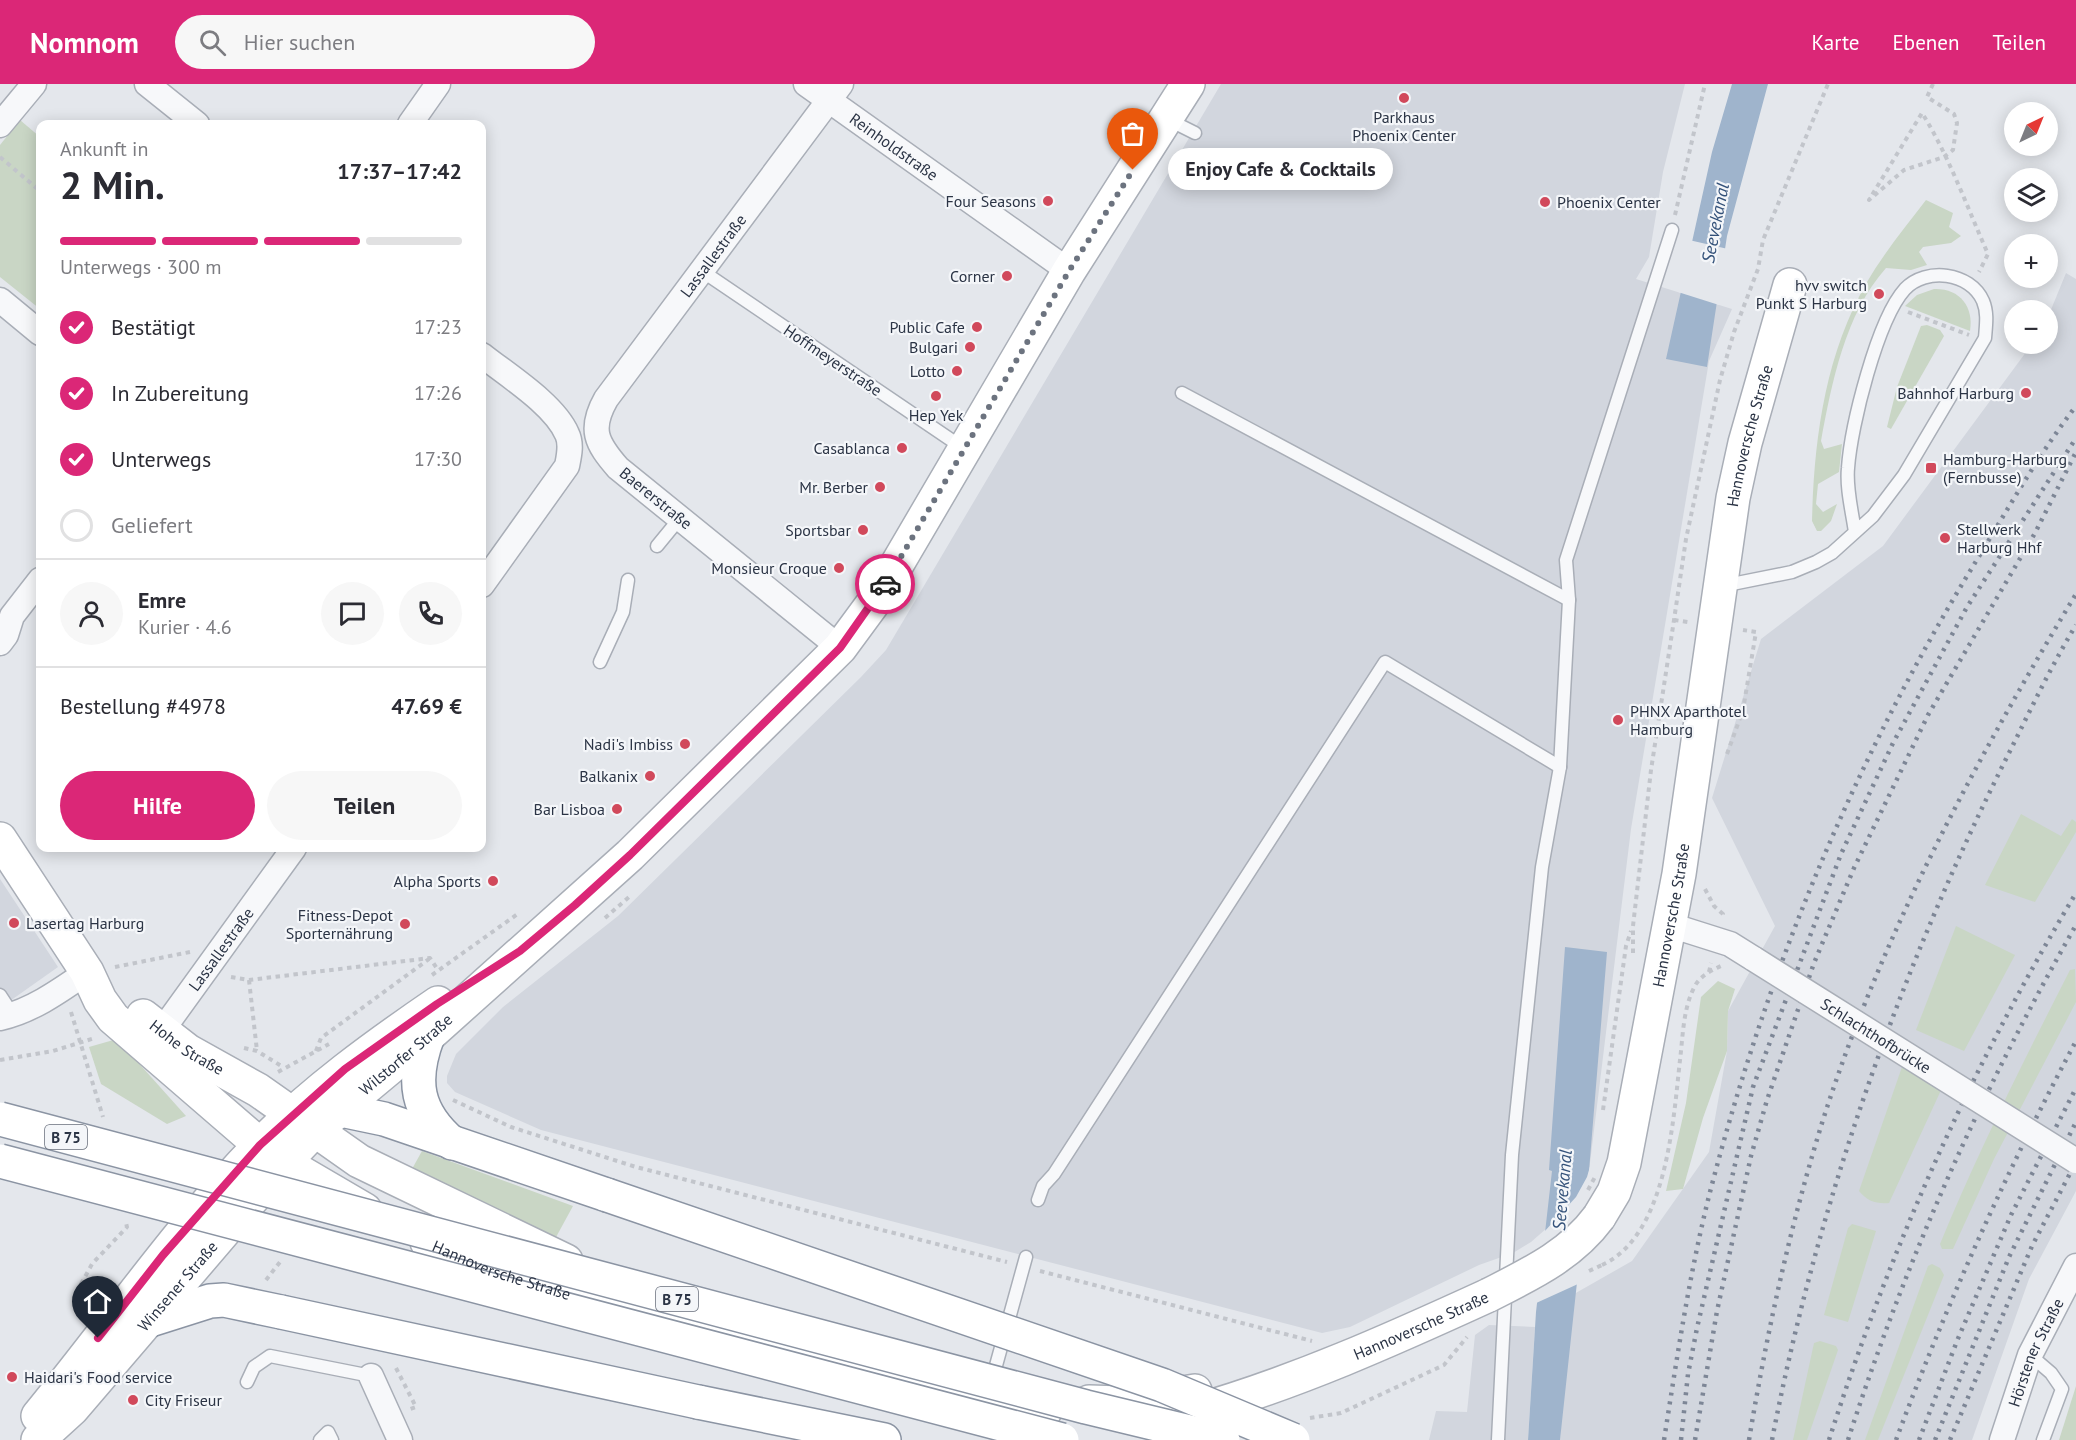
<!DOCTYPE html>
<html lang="de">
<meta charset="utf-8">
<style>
:root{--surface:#fff;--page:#f7f7f7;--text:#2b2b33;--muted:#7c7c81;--line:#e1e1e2;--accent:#db2777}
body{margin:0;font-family:"PT Sans",sans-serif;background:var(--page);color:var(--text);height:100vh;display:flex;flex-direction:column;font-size:22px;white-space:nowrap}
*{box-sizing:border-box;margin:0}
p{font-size:20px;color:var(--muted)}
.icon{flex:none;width:33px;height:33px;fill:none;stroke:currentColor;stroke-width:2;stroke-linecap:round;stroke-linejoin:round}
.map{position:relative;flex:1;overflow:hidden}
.details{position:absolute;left:36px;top:36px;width:450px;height:732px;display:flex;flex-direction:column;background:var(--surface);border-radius:12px;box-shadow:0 3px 15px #0003}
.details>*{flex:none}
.needle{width:39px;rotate:43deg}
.fabs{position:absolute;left:2004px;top:18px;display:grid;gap:12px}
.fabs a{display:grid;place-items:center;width:54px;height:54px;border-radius:50%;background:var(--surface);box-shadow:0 3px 15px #0003;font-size:30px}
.pin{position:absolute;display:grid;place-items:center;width:51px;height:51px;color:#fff;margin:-62px -26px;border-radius:50% 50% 50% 0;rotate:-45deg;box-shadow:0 0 6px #0007}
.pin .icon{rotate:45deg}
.courier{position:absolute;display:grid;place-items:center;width:60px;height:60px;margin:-30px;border:4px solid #db2777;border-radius:50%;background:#fff;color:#222;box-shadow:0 2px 8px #0007}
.bubble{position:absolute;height:42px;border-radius:21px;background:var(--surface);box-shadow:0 3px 15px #0003;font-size:20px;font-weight:700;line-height:42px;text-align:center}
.head em{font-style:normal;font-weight:700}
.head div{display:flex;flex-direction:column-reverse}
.head{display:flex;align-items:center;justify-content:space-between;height:102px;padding:0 24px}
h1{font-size:39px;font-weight:700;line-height:45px}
.bar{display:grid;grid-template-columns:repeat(4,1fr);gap:9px 6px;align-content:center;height:72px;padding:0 24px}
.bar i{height:8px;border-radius:4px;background:var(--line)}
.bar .current{background:var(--accent)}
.bar p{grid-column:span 4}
.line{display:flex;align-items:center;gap:15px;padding:0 24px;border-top:2px solid var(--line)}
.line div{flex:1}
.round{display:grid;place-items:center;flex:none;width:63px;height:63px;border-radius:32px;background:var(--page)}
ol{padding:0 24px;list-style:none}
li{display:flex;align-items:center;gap:18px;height:66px}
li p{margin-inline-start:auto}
li .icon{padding:6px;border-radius:50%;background:var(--accent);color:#fff;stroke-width:4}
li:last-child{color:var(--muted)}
li i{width:33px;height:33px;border:3px solid var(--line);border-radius:50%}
.primary-button{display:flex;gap:12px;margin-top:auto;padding:12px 24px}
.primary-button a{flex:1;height:69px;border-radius:36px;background:var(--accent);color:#fff;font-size:24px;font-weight:700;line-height:69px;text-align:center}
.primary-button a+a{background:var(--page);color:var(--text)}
header{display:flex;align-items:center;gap:36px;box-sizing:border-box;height:84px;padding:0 30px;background:var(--accent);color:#fff}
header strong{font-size:28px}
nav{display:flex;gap:33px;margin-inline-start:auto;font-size:21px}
.search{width:420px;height:54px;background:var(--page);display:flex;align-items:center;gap:15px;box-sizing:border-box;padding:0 21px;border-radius:33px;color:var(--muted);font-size:22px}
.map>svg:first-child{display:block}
.built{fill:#d2d6de}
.green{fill:#c9d6c5}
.water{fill:#9fb4cc}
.pier{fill:#e4e7ec}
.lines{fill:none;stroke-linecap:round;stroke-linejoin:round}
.lane-casing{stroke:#a9aeb7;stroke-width:15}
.street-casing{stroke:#a9aeb7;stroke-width:27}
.secondary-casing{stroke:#a9aeb7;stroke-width:36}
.highway-casing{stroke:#8b94a3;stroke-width:36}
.path{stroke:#c2c5cb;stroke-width:4;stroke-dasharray:4.5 4.5;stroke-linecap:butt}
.lane{stroke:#f7f8fa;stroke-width:12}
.street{stroke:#f7f8fa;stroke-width:24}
.secondary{stroke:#fff;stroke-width:33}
.highway{stroke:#fff;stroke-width:33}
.rail{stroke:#7d8696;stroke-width:4.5;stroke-dasharray:3 6;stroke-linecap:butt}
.street-bridge-casing{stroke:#a9aeb7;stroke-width:27;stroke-linecap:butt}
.secondary-bridge-casing{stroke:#a9aeb7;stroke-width:36;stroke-linecap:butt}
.highway-bridge-casing{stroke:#8b94a3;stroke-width:36;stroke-linecap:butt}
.path-bridge{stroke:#c2c5cb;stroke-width:4;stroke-dasharray:4.5 4.5;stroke-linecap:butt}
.street-bridge{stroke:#f7f8fa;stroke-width:24}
.secondary-bridge{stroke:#fff;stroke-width:33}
.highway-bridge{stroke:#fff;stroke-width:33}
.done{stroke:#6c737f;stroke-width:6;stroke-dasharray:0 10.8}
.route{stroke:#db2777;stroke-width:8}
.poi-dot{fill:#d1495b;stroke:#f4f6f9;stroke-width:2}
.labels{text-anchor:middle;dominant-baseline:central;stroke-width:4.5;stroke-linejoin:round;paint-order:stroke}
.shield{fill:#f4f6f9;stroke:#676e7b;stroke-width:1.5}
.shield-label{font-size:15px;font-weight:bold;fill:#2b3445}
.poi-label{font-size:16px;fill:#2b3445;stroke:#f4f6f9;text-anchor:end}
.street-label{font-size:16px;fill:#2b3445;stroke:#f4f6f9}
.water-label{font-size:18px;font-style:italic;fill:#34527a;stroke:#f4f6f9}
</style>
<header>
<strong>Nomnom</strong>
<div class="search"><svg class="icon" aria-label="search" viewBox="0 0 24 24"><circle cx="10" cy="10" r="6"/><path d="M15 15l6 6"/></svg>Hier suchen</div>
<nav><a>Karte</a><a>Ebenen</a><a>Teilen</a></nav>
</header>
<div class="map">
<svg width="2076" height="1356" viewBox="0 0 2076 1356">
<rect width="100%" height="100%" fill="#e4e7ec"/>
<g class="built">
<path d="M1221,0H1685L1663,88L1649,173L1636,195L1732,225L1709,277L1631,745L1589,1087L1555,1137L1531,1158L1513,1169L1479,1181L1350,1243L1322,1249L541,1046L455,1008L447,999V992L456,970L503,923L618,832L861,593L886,566Z"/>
<path d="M2066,189L2076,195V1107L2029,1195L1972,1356H1560L1567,1214L1632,1177L1709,1068L1727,967L1728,927L1775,842L1712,714L1761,555L1883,462L2032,260H2048V233Z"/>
<path d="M0,795L58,883L0,924Z"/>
<path d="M1489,1241L1535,1243L1528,1356H1429L1436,1327L1467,1328L1475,1251Z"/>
</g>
<g class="green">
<path d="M20,36L40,53V225L0,193V61Z"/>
<path d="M1926,116L1953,129L1949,143L1961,152L1951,159L1923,163L1919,168L1927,181L1911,186L1886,184C1845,230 1832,298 1821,357L1824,365L1842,360L1839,388L1818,400L1816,420L1823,428L1837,420L1831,437L1821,447H1817L1812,437C1814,355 1825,271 1867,198C1884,169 1906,142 1926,116Z"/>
<path d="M1934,205C1959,204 1974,222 1970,247L1905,222L1917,211Z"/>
<path d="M1927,241L1940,246L1944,252L1891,345L1887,343L1897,303L1921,242Z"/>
<path d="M2021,730L2061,752L2072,735L2076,738V748L2035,818L1985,801Z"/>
<path d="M1956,842L2015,871L1964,967L1916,946Z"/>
<path d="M2075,885L2076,918L1994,1075L1953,1165H1942L1940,1160C1979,1066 2024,976 2070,886Z"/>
<path d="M1718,897L1735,905L1728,927L1727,967L1703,1034L1683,1105L1666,1107L1686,1019L1701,913Z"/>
<path d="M117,955L186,1032L167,1040L101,1000L89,963Z"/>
<path d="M1903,980L1942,1004L1889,1119C1876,1120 1867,1117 1859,1107Z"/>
<path d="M422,1067L573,1122L555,1155L412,1085Z"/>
<path d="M1852,1140L1876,1147L1848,1238L1824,1231L1848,1144Z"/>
<path d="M1932,1180L1940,1184L1944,1191L1878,1356H1865L1928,1182Z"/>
<path d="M1820,1257L1836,1262L1838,1266L1807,1356H1793L1814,1259Z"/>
<path d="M2076,1302V1356H2059Z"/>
</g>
<g class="water">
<path d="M1732,0H1768L1727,152L1707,283L1666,275L1712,68Z"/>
<path d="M1565,863L1607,868L1589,1087L1560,1356H1528L1536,1228L1552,1087L1549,1086Z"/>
</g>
<g class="pier">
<path d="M1689,156L1728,165L1719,221L1678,208Z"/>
<path d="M1593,1072L1578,1200L1534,1220L1544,1148L1576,1113L1587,1093Z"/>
</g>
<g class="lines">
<g class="lane-casing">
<g id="lane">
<path d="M1167,35L1195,49"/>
<path d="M1241,76L1259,73"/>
<path d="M702,187L963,364"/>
<path d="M1182,309L1569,516"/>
<path d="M657,462L680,434"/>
<path d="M1722,502L1792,488L1816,478L1832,469L1873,432L1904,391L1985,254C1986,241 1988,229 1983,217C1970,188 1926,183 1905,205C1877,236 1851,342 1848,384C1846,404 1852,427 1855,448"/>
<path d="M600,578L623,528L628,496"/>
<path d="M0,911L13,931"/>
<path d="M1038,1116L1043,1102L1054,1090L1385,578L1560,683"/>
<path d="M2030,1271L2051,1289L2062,1305L2043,1356"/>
<path d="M992,1296L1026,1173"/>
<path d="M247,1298L254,1283L270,1272L371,1292"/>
<path d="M320,1356L328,1348L332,1356"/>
<path d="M1498,1356L1512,1071L1542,783L1560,683L1569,516L1566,476L1672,146"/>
</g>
</g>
<g class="street-casing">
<g id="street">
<path d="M147,0L197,40"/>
<path id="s1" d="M806,0L1069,187"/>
<path d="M410,40L438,0"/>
<path d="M0,41L34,0"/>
<path d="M0,216L40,249"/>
<path d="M482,271C507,291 554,320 567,350C572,360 569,372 567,382L482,501"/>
<path d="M0,559L6,551L12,532L40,496"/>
<path id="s2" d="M840,564L618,384C596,359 589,345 606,315L841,0"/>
<path d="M1670,841L1730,860L1754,875"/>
<path d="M0,934C32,927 61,906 87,888"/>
<path id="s3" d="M153,959L294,764"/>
<path d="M371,1292L400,1356"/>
<path id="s4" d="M2002,1356L2030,1271L2076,1182"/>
</g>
</g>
<g class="secondary-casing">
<g id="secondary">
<path d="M0,755L87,888L100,916L113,934L260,1061L283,1078L365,1126"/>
<path id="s5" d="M143,932L188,967L258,1006L359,1077L566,1177"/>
<path id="s6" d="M1599,1133L1614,1108L1624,1079L1679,790L1733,414L1745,359L1790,201"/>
<path id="s7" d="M427,1158L491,1186L572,1211L695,1238L1045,1327"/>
<path d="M1089,1318L1121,1319L1195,1307"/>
<path id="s8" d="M1193,1328C1295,1299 1393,1255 1489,1211"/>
<path d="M38,1332C112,1242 178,1145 260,1061C313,1007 375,962 438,919"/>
<path id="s9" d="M38,1356L72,1325L275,1088L315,1046L428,952L630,771L840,564L879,511L1069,187L1188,0"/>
</g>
</g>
<g class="highway-casing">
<g id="highway">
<path d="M428,952C411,997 416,1028 452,1059"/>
<path d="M293,1030L341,1026L384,1035L607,1111"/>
<path d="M150,1236L210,1217L224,1216L281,1228"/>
<path d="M698,1318L884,1356"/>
</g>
</g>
<g class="path">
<path d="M1933,0L1927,13L1954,30L1957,39L1953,66L1944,73L1904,86L1869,116L1922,29C1949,72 1967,123 1988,170L1979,188"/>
<path d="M0,73L40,107"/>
<path d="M1675,131L1705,0"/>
<path d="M1908,228L1969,251"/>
<path d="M1674,536L1688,538"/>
<path d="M1727,670L1743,626L1756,548L1743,546"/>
<path d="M1705,805L1714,822L1723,830L1722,834"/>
<path d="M605,834L629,813"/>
<path d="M1633,869V842L1651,686L1674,536L1686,455L1720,296L1734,248L1758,185L1763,156L1828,0"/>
<path d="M115,883L190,868"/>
<path d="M1709,888L1711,879"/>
<path d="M432,891L519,829"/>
<path d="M231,893L249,896L430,874L438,886"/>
<path d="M249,896L257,967"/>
<path d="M71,928L103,1033"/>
<path d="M244,964L257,967L283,983"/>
<path d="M316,967L321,954L429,875"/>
<path d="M0,976L53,967L95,954"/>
<path d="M278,988L329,960"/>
<path d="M453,1016L511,1043L636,1083L1007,1178"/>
<path d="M1603,1026L1626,862L1631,847"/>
<path d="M1602,1181C1667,1151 1673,1038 1680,976C1683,952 1683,922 1696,900C1702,891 1712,886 1721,882"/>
<path d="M1040,1187L1312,1257"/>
<path d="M266,1196L280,1178"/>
<path d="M81,1200L92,1180L127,1143L126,1139"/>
<path d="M396,1284L416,1323L410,1325"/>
<path d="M1310,1334L1341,1329L1444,1281L1467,1253"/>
</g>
<use href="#lane" class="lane"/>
<use href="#street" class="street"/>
<use href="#secondary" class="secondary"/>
<use href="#highway" class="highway"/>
<g class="rail">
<path d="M1664,1356C1677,1274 1689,1192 1709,1112C1767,886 1856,672 1978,474C2009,423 2039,370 2076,322"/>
<path d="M1681,1356L1688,1290L1697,1244L1753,1003L1841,770L1893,659L1967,523L2076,354"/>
<path d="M1695,1356L1717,1227L1751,1072L1767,1016L1814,879L1854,784L1928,631L2035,449L2076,368"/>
<path d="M1749,1356C1767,1248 1790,1143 1822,1039C1881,852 1975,677 2076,510"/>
<path d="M1772,1356C1817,1122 1900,886 2007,673C2029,629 2050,584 2076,541"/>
<path d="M1829,1356C1891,1162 1971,984 2076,809"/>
<path d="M1848,1356C1907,1173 1981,1008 2076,841"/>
<path d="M1896,1356C1947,1219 2007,1086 2076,957"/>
<path d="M1919,1356L1957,1257L2011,1131L2076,1004"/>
<path d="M1935,1356L2009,1173L2076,1038"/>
<path d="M1950,1356L2032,1162L2076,1078"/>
</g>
<g class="street-bridge-casing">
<g id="street-bridge">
<path id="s10" d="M1754,875L2076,1077"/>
</g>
</g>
<g class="secondary-bridge-casing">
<path id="secondary-bridge" d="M1489,1211C1530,1190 1571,1171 1599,1133"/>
</g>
<g class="highway-bridge-casing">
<g id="highway-bridge">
<path d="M0,1035L1086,1323L1223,1356"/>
<path d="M0,1077L1062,1356"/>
<path d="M607,1111L1162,1301L1293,1356"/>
<path d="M281,1228L698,1318"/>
</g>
</g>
<g class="path-bridge">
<path d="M1588,1106L1596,1091"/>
<path d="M1589,1187L1602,1181"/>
</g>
<use href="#street-bridge" class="street-bridge"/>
<use href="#secondary-bridge" class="secondary-bridge"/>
<use href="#highway-bridge" class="highway-bridge"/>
</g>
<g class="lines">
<path class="done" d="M885,500L1069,187L1133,86"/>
<path class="route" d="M98,1254L163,1171L260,1061L345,985L437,920L520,867L575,821L630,771L840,564L885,500"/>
</g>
<g class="poi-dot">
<circle cx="1404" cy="14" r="6"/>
<circle cx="1048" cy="117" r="6"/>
<circle cx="1545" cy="118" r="6"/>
<circle cx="1007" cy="192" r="6"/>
<circle cx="1879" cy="210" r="6"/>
<circle cx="977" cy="243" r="6"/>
<circle cx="970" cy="263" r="6"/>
<circle cx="957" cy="287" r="6"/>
<circle cx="2026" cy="309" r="6"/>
<circle cx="936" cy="312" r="6"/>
<circle cx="902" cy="364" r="6"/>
<rect x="1925" y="378" width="12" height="12" rx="3"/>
<circle cx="880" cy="403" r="6"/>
<circle cx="863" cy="446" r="6"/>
<circle cx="1945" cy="454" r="6"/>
<circle cx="839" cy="484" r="6"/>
<circle cx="1618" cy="636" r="6"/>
<circle cx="685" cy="660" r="6"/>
<circle cx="650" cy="692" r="6"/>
<circle cx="617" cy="725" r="6"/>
<circle cx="493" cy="797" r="6"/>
<circle cx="14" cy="839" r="6"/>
<circle cx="405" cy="840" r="6"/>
<circle cx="12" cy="1293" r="6"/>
<circle cx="133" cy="1316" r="6"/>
</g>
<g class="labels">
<g class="shield">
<rect x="45" y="1041" width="42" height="24" rx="4.5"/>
<rect x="656" y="1203" width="42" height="24" rx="4.5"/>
</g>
<g class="shield-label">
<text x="66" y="1053">B 75</text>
<text x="677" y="1215">B 75</text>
</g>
<g class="poi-label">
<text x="1404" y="33" text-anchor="middle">Parkhaus<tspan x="1404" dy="18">Phoenix Center</tspan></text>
<text x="1036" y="117">Four Seasons</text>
<text x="1557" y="118" text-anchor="start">Phoenix Center</text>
<text x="995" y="192">Corner</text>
<text x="1867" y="201">hvv switch<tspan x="1867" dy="18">Punkt S Harburg</tspan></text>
<text x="965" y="243">Public Cafe</text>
<text x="958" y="263">Bulgari</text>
<text x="945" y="287">Lotto</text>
<text x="2014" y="309">Bahnhof Harburg</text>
<text x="936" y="331" text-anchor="middle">Hep Yek</text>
<text x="890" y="364">Casablanca</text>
<text x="1943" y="375" text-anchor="start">Hamburg-Harburg<tspan x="1943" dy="18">(Fernbusse)</tspan></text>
<text x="868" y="403">Mr. Berber</text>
<text x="1957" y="445" text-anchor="start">Stellwerk<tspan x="1957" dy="18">Harburg Hhf</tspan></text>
<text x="851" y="446">Sportsbar</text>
<text x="827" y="484">Monsieur Croque</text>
<text x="1630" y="627" text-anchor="start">PHNX Aparthotel<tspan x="1630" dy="18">Hamburg</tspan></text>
<text x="673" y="660">Nadi's Imbiss</text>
<text x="638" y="692">Balkanix</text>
<text x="605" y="725">Bar Lisboa</text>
<text x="481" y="797">Alpha Sports</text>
<text x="393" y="831">Fitness-Depot<tspan x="393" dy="18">Sporternährung</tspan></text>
<text x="26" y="839" text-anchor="start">Lasertag Harburg</text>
<text x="24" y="1293" text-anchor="start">Haidari's Food service</text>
<text x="145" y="1316" text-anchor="start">City Friseur</text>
</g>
<g class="street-label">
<text stroke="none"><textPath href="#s1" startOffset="108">Reinholdstraße</textPath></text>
<text stroke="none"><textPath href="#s2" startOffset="542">Lassallestraße</textPath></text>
<text transform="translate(833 276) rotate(34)">Hoffmeyerstraße</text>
<text stroke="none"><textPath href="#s6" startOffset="798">Hannoversche Straße</textPath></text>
<text transform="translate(656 414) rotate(39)">Baererstraße</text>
<text stroke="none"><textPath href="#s6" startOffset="312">Hannoversche Straße</textPath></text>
<text stroke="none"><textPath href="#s3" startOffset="116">Lassallestraße</textPath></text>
<text stroke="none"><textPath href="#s10" startOffset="144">Schlachthofbrücke</textPath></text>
<text stroke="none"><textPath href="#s5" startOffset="54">Hohe Straße</textPath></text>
<text stroke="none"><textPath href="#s9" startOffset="534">Wilstorfer Straße</textPath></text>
<text stroke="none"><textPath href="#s7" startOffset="80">Hannoversche Straße</textPath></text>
<text stroke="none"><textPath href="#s9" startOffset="208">Winsener Straße</textPath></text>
<text stroke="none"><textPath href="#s8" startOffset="244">Hannoversche Straße</textPath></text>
<text stroke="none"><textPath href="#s4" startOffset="94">Hörstener Straße</textPath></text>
</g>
<g class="water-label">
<text transform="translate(1715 139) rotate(-79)">Seevekanal</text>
<text transform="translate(1562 1106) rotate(-85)">Seevekanal</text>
</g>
</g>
</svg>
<div class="fabs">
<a><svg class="needle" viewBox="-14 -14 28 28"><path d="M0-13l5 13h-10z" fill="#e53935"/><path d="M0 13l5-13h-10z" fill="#7c7c81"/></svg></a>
<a><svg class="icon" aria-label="layers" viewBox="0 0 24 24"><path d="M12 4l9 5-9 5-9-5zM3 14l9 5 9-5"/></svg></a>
<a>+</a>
<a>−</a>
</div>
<div class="pin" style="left:1133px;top:86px;background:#ea580c"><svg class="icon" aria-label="bag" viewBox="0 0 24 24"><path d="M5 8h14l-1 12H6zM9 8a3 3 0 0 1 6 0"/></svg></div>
<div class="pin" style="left:98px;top:1254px;background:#1f2937"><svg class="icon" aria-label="home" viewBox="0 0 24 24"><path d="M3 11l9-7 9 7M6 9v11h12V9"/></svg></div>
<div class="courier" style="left:885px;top:500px"><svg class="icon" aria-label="car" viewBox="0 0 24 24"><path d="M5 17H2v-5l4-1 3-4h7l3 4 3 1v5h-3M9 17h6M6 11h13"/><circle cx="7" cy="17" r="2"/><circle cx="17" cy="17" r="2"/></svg></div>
<div class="bubble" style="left:1168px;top:64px;width:225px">Enjoy Cafe &amp; Cocktails</div>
<section class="details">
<div class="head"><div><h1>2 Min.</h1><p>Ankunft in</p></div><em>17:37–17:42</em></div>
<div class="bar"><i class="current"></i><i class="current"></i><i class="current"></i><i></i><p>Unterwegs · 300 m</p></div>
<ol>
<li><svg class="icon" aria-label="check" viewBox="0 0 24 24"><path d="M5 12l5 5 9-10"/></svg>Bestätigt<p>17:23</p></li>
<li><svg class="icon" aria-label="check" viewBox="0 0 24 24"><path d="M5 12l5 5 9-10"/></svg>In Zubereitung<p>17:26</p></li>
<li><svg class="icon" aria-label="check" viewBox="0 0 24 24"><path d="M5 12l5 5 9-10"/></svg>Unterwegs<p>17:30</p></li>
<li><i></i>Geliefert</li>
</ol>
<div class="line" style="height:108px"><a class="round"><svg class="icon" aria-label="person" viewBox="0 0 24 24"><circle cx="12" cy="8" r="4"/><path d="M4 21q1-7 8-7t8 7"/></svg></a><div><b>Emre</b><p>Kurier · 4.6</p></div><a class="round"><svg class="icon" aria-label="chat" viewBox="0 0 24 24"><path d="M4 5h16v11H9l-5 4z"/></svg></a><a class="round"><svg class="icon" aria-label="phone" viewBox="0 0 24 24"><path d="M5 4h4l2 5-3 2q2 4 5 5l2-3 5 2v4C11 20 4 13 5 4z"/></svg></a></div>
<div class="line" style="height:78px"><div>Bestellung #4978</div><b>47.69 €</b></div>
<div class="primary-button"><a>Hilfe</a><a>Teilen</a></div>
</section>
</div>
